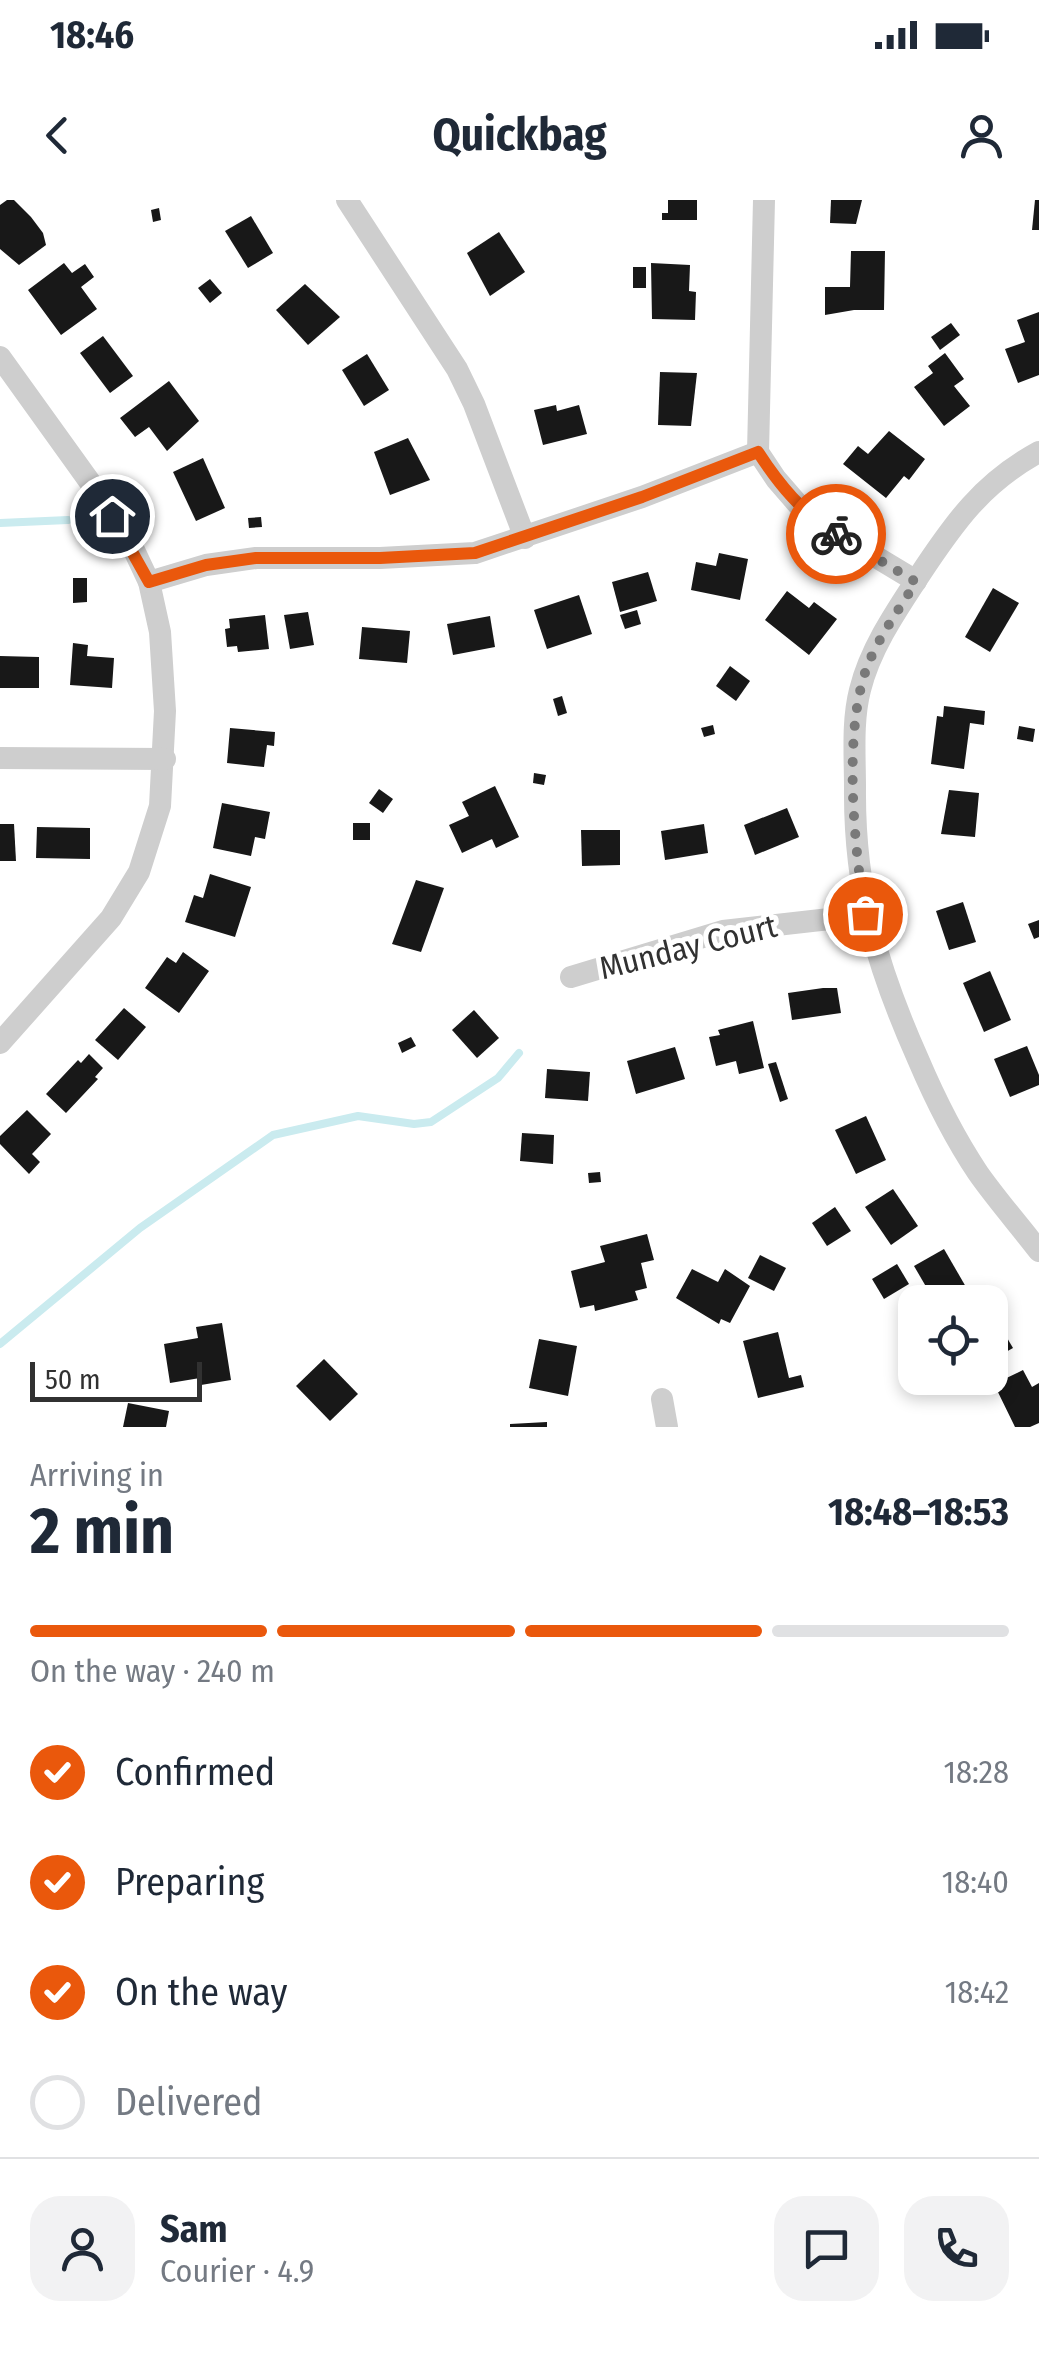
<!DOCTYPE html>
<meta charset="utf-8">
<style>
:root{--surface:#fff;--page:#f2f2f3;--text:#1f2937;--muted:#747a83;--line:#e0e1e3;--accent:#ea580c}
body{margin:0;font-family:"Fira Sans Condensed",sans-serif;background:var(--page);color:var(--text);height:100vh;display:flex;flex-direction:column;font-size:38px;white-space:nowrap}
*{box-sizing:border-box;margin:0}
p{font-size:32px;color:var(--muted)}
.icon{flex:none;width:55px;height:55px;fill:none;stroke:currentColor;stroke-width:2;stroke-linecap:round;stroke-linejoin:round}
.map{position:relative;height:1227px;overflow:hidden}
.drawer{display:flex;flex-direction:column;background:var(--surface);flex:1}
.drawer>*{flex:none}
.controls{position:absolute;left:898px;top:1085px;display:grid;gap:20px}
.controls a{display:grid;place-items:center;width:110px;height:110px;border-radius:20px;background:var(--surface);box-shadow:0 5px 15px #0003;font-size:50px}
.scale{position:absolute;left:30px;bottom:25px;width:172px;box-sizing:border-box;padding-left:10px;border:5px solid #313131;border-top:0;font-size:28px;line-height:35px;white-space:nowrap;color:#313131;-webkit-text-stroke:8px #fff;paint-order:stroke}
.pin{position:absolute;display:grid;place-items:center;width:85px;height:85px;color:#fff;margin:-42px;border:5px solid #fff;border-radius:50%;box-shadow:0 2px 10px #0007}
.courier{position:absolute;display:grid;place-items:center;width:100px;height:100px;margin:-50px;border:8px solid #ea580c;border-radius:50%;background:#fff;color:#222;box-shadow:0 2px 12px #0007}
.headline em{font-style:normal;font-weight:700}
.headline div{display:flex;flex-direction:column-reverse}
.headline{display:flex;align-items:center;justify-content:space-between;height:170px;padding:0 30px}
h1{font-size:65px;font-weight:700;line-height:75px}
.bar{display:grid;grid-template-columns:repeat(4,1fr);gap:15px 10px;align-content:center;height:120px;padding:0 30px}
.bar i{height:12px;border-radius:8px;background:var(--line)}
.bar .on{background:var(--accent)}
.bar p{grid-column:span 4}
.line{display:flex;align-items:center;gap:25px;padding:0 30px;border-top:2px solid var(--line)}
.line div{flex:1}
.round{display:grid;place-items:center;flex:none;width:105px;height:105px;border-radius:30px;background:var(--page)}
ol{padding:0 30px;list-style:none}
li{display:flex;align-items:center;gap:30px;height:110px}
li p{margin-inline-start:auto}
li .icon{padding:10px;border-radius:50%;background:var(--accent);color:#fff;stroke-width:4}
li:last-child{color:var(--muted)}
li i{width:55px;height:55px;border:5px solid var(--line);border-radius:50%}
.status{display:flex;justify-content:space-between;align-items:center;height:70px;padding:0 50px;background:var(--surface);direction:ltr}
.status svg{height:28px;fill:currentColor}
header{display:flex;justify-content:space-between;align-items:center;height:130px;padding:0 30px;background:var(--surface);font-size:45px;font-weight:700}
.map>svg:first-child{display:block}
.lines{fill:none;stroke-linecap:round;stroke-linejoin:round}
.stream{stroke:#caebef;stroke-width:8}
.building{fill:#181818}
.minor{stroke:#cecece;stroke-width:22}
.done{stroke:#797979;stroke-width:10;stroke-dasharray:0 18}
.route{stroke:#ea580c;stroke-width:12}
.labels{text-anchor:middle;dominant-baseline:central;stroke-width:10;stroke-linejoin:round;paint-order:stroke}
.street-label{font-size:32px;fill:#313131;stroke:#fff}
</style>
<div class="status"><b>18:46</b><svg viewBox="0 0 49 12"><path d="M0 12V9h3v3zM5 12V6h3v6zM10 12V3h3v9zM15 12V0h3v12zM26 1h20v11H26zM47 4h2v5h-2z"/></svg></div>
<header><svg class="icon" aria-label="back" viewBox="0 0 24 24"><path d="M15 5l-7 7 7 7"/></svg>Quickbag<svg class="icon" aria-label="person" viewBox="0 0 24 24"><circle cx="12" cy="8" r="4"/><path d="M4 21q1-7 8-7t8 7"/></svg></header>
<div class="map">
<svg width="1039" height="1227" viewBox="0 0 1039 1227">
<rect width="100%" height="100%" fill="#fff"/>
<g class="lines">
<g class="stream">
<path d="M0,323L68,320"/>
<path d="M0,1144L140,1028L273,935L358,916L414,924L431,922L498,878L519,853"/>
</g>
</g>
<g class="building">
<path d="M7,0H14L31,17L43,33L46,45L19,65L0,49V5Z"/>
<path d="M668,0H697V20H662V13H668Z"/>
<path d="M831,0H862L856,24L830,23Z"/>
<path d="M1035,0H1039V30H1032Z"/>
<path d="M159,8L161,20L153,22L151,10Z"/>
<path d="M251,16L273,53L248,68L225,31Z"/>
<path d="M499,32L525,72L490,96L467,53Z"/>
<path d="M851,51H885L884,110H854L825,115V87H850Z"/>
<path d="M64,63L72,73L85,64L94,77L81,87L97,109L61,135L28,90Z"/>
<path d="M651,63L690,65L689,91L696,92L695,120L652,119Z"/>
<rect x="633" y="67" width="13" height="21"/>
<path d="M210,79L222,93L210,103L198,88Z"/>
<path d="M305,84L340,117L308,145L276,110Z"/>
<path d="M1039,112V175L1018,183L1005,149L1025,142L1017,120Z"/>
<path d="M951,123L960,135L940,150L931,137Z"/>
<path d="M103,136L133,176L110,193L80,153Z"/>
<path d="M945,153L964,179L954,186L970,206L944,226L914,187L933,173L928,166Z"/>
<path d="M367,154L389,190L364,206L342,170Z"/>
<path d="M660,172L697,173L691,226L658,225Z"/>
<path d="M169,181L199,221L167,251L149,227L135,237L120,218Z"/>
<path d="M556,205L557,211L579,205L587,234L543,245L534,210Z"/>
<path d="M889,231L925,259L909,280L904,276L886,298L843,264L858,246L868,254Z"/>
<path d="M408,238L430,280L390,295L374,252Z"/>
<path d="M203,258L225,308L196,321L173,272Z"/>
<path d="M261,317L262,327L249,328L248,318Z"/>
<path d="M719,353L748,359L740,400L691,390L696,362L716,366Z"/>
<path d="M648,372L657,401L620,412L612,382Z"/>
<path d="M73,378H87V402L73,403Z"/>
<path d="M993,388L1019,403L990,452L965,437Z"/>
<path d="M787,391L809,408L814,402L837,419L809,455L765,420Z"/>
<path d="M579,395L592,434L547,449L534,410Z"/>
<path d="M637,410L641,424L625,429L620,415Z"/>
<path d="M308,412L314,445L290,449L284,415Z"/>
<path d="M265,415L269,449L238,452L237,446L227,447L225,429L230,428L229,419Z"/>
<path d="M490,416L495,447L453,455L447,424Z"/>
<path d="M362,427L410,431L407,463L359,459Z"/>
<path d="M73,443L88,445L87,456L114,458L112,488L70,485Z"/>
<path d="M0,456L39,457V488H0Z"/>
<path d="M730,466L750,481L736,501L716,486Z"/>
<path d="M562,496L567,513L558,516L553,499Z"/>
<path d="M944,506L985,511L984,525L970,523L964,569L931,564L937,516L943,517Z"/>
<path d="M713,525L715,534L704,537L701,528Z"/>
<path d="M1019,526L1035,529L1033,542L1017,539Z"/>
<path d="M230,528L275,532L274,546L267,545L264,567L227,563Z"/>
<path d="M534,573L546,575L544,585L533,583Z"/>
<path d="M495,586L519,637L496,648L492,639L462,653L449,625L469,616L462,602Z"/>
<path d="M379,589L393,599L383,613L369,603Z"/>
<path d="M949,590L979,593L975,637L941,634Z"/>
<path d="M222,603L270,612L265,639L255,637L251,656L213,648Z"/>
<path d="M787,608L799,637L755,655L744,625Z"/>
<rect x="353" y="623" width="17" height="17"/>
<path d="M0,624H14L16,661H0Z"/>
<path d="M704,624L708,653L665,660L661,631Z"/>
<path d="M37,627L90,628V659L36,658Z"/>
<path d="M581,630H620V665L582,666Z"/>
<path d="M210,674L251,687L235,737L185,722L194,695L203,698Z"/>
<path d="M416,680L444,688L421,752L392,744Z"/>
<path d="M963,702L976,742L949,750L936,711Z"/>
<path d="M1039,720V737L1034,739L1028,724Z"/>
<path d="M183,752L209,771L179,813L145,788L167,757L176,763Z"/>
<path d="M990,771L1011,820L984,832L963,783Z"/>
<path d="M823,788H837L841,813L792,820L788,793Z"/>
<path d="M124,808L146,827L118,860L95,840Z"/>
<path d="M474,810L499,838L477,858L452,830Z"/>
<path d="M753,821L764,868L739,874L736,861L716,866L709,837L720,835L718,830Z"/>
<path d="M411,837L416,846L402,853L398,843Z"/>
<path d="M1027,846L1039,875V885L1010,897L994,859Z"/>
<path d="M675,847L685,879L636,894L627,861Z"/>
<path d="M89,854L103,868L95,877L98,879L66,913L46,894L78,860L81,863Z"/>
<path d="M776,862L788,899L780,902L768,864Z"/>
<path d="M547,869L590,872L588,901L545,898Z"/>
<path d="M27,910L51,934L32,954L40,962L29,974L0,944V936Z"/>
<path d="M866,916L886,960L856,974L835,930Z"/>
<path d="M522,933L554,935L553,964L520,961Z"/>
<path d="M600,972L601,982L589,983L588,973Z"/>
<path d="M893,989L918,1026L891,1045L865,1007Z"/>
<path d="M835,1007L851,1031L827,1046L812,1023Z"/>
<path d="M647,1034L654,1060L641,1063L647,1088L635,1091L638,1100L595,1111L594,1105L580,1108L571,1071L605,1062L600,1046Z"/>
<path d="M944,1049L966,1087L935,1102L914,1066Z"/>
<path d="M760,1055L786,1068L774,1091L748,1078Z"/>
<path d="M897,1064L909,1084L884,1099L872,1079Z"/>
<path d="M692,1069L718,1082L725,1069L750,1086L730,1123L721,1119L719,1124L676,1098Z"/>
<path d="M990,1109L1013,1148L990,1161Z"/>
<path d="M222,1123L231,1180L201,1185L200,1178L170,1183L164,1144L198,1138L196,1127Z"/>
<path d="M778,1132L789,1178L801,1175L804,1187L758,1198L743,1141Z"/>
<path d="M539,1139L577,1146L568,1196L529,1188Z"/>
<path d="M324,1159L358,1194L330,1221L296,1186Z"/>
<path d="M1023,1170L1032,1187L1039,1183V1223L1030,1227H1015L994,1184Z"/>
<path d="M128,1203L169,1211L166,1227H123Z"/>
<path d="M547,1222V1227H510V1224Z"/>
</g>
<g class="lines">
<g class="minor">
<path d="M347,0L457,169L474,204L525,338"/>
<path d="M764,0L758,252L776,279L808,316L916,381"/>
<path d="M0,157L92,285L133,348L149,382L160,432L165,511L160,606L139,672L111,718L0,843"/>
<path d="M1039,252C982,283 954,323 919,376C896,411 870,449 860,490C852,521 855,556 855,588C854,690 877,767 918,859C935,899 954,937 978,973C997,1000 1019,1025 1039,1051"/>
<path d="M149,382L206,365L256,358H380L475,353L642,297L758,252"/>
<path d="M0,558L165,559"/>
<path d="M571,777L723,731L865,715"/>
<path d="M662,1199L667,1227"/>
</g>
</g>
<g class="lines">
<path class="done" d="M836,334L916,382C900,408 881,434 869,462C842,527 854,645 865,714"/>
<path class="route" d="M112,316L149,382L206,365L256,358H380L475,353L642,297L758,252C780,286 802,312 836,334"/>
</g>
<g class="labels">
<g class="street-label">
<text transform="translate(688 747) rotate(-14)">Munday Court</text>
</g>
</g>
</svg>
<div class="controls">
<a><svg class="icon" aria-label="locate" viewBox="0 0 24 24"><circle cx="12" cy="12" r="6"/><path d="M12 2v4M12 18v4M2 12h4M18 12h4"/></svg></a>
</div>
<div class="scale">50 m</div>
<div class="pin" style="left:865px;top:714px;background:#ea580c"><svg class="icon" aria-label="bag" viewBox="0 0 24 24"><path d="M5 8h14l-1 12H6zM9 8a3 3 0 0 1 6 0"/></svg></div>
<div class="pin" style="left:112px;top:316px;background:#1f2937"><svg class="icon" aria-label="home" viewBox="0 0 24 24"><path d="M3 11l9-7 9 7M6 9v11h12V9"/></svg></div>
<div class="courier" style="left:836px;top:334px"><svg class="icon" aria-label="bike" viewBox="0 0 24 24"><circle cx="6" cy="16" r="4"/><circle cx="18" cy="16" r="4"/><path d="M6 16l4-8h5l3 8M10 8l3 8H6M13 5h3"/></svg></div>
</div>
<section class="drawer">
<div class="headline"><div><h1>2 min</h1><p>Arriving in</p></div><em>18:48–18:53</em></div>
<div class="bar"><i class="on"></i><i class="on"></i><i class="on"></i><i></i><p>On the way · 240 m</p></div>
<ol>
<li><svg class="icon" aria-label="check" viewBox="0 0 24 24"><path d="M5 12l5 5 9-10"/></svg>Confirmed<p>18:28</p></li>
<li><svg class="icon" aria-label="check" viewBox="0 0 24 24"><path d="M5 12l5 5 9-10"/></svg>Preparing<p>18:40</p></li>
<li><svg class="icon" aria-label="check" viewBox="0 0 24 24"><path d="M5 12l5 5 9-10"/></svg>On the way<p>18:42</p></li>
<li><i></i>Delivered</li>
</ol>
<div class="line" style="height:180px"><a class="round"><svg class="icon" aria-label="person" viewBox="0 0 24 24"><circle cx="12" cy="8" r="4"/><path d="M4 21q1-7 8-7t8 7"/></svg></a><div><b>Sam</b><p>Courier · 4.9</p></div><a class="round"><svg class="icon" aria-label="chat" viewBox="0 0 24 24"><path d="M4 5h16v11H9l-5 4z"/></svg></a><a class="round"><svg class="icon" aria-label="phone" viewBox="0 0 24 24"><path d="M5 4h4l2 5-3 2q2 4 5 5l2-3 5 2v4C11 20 4 13 5 4z"/></svg></a></div>
</section>
